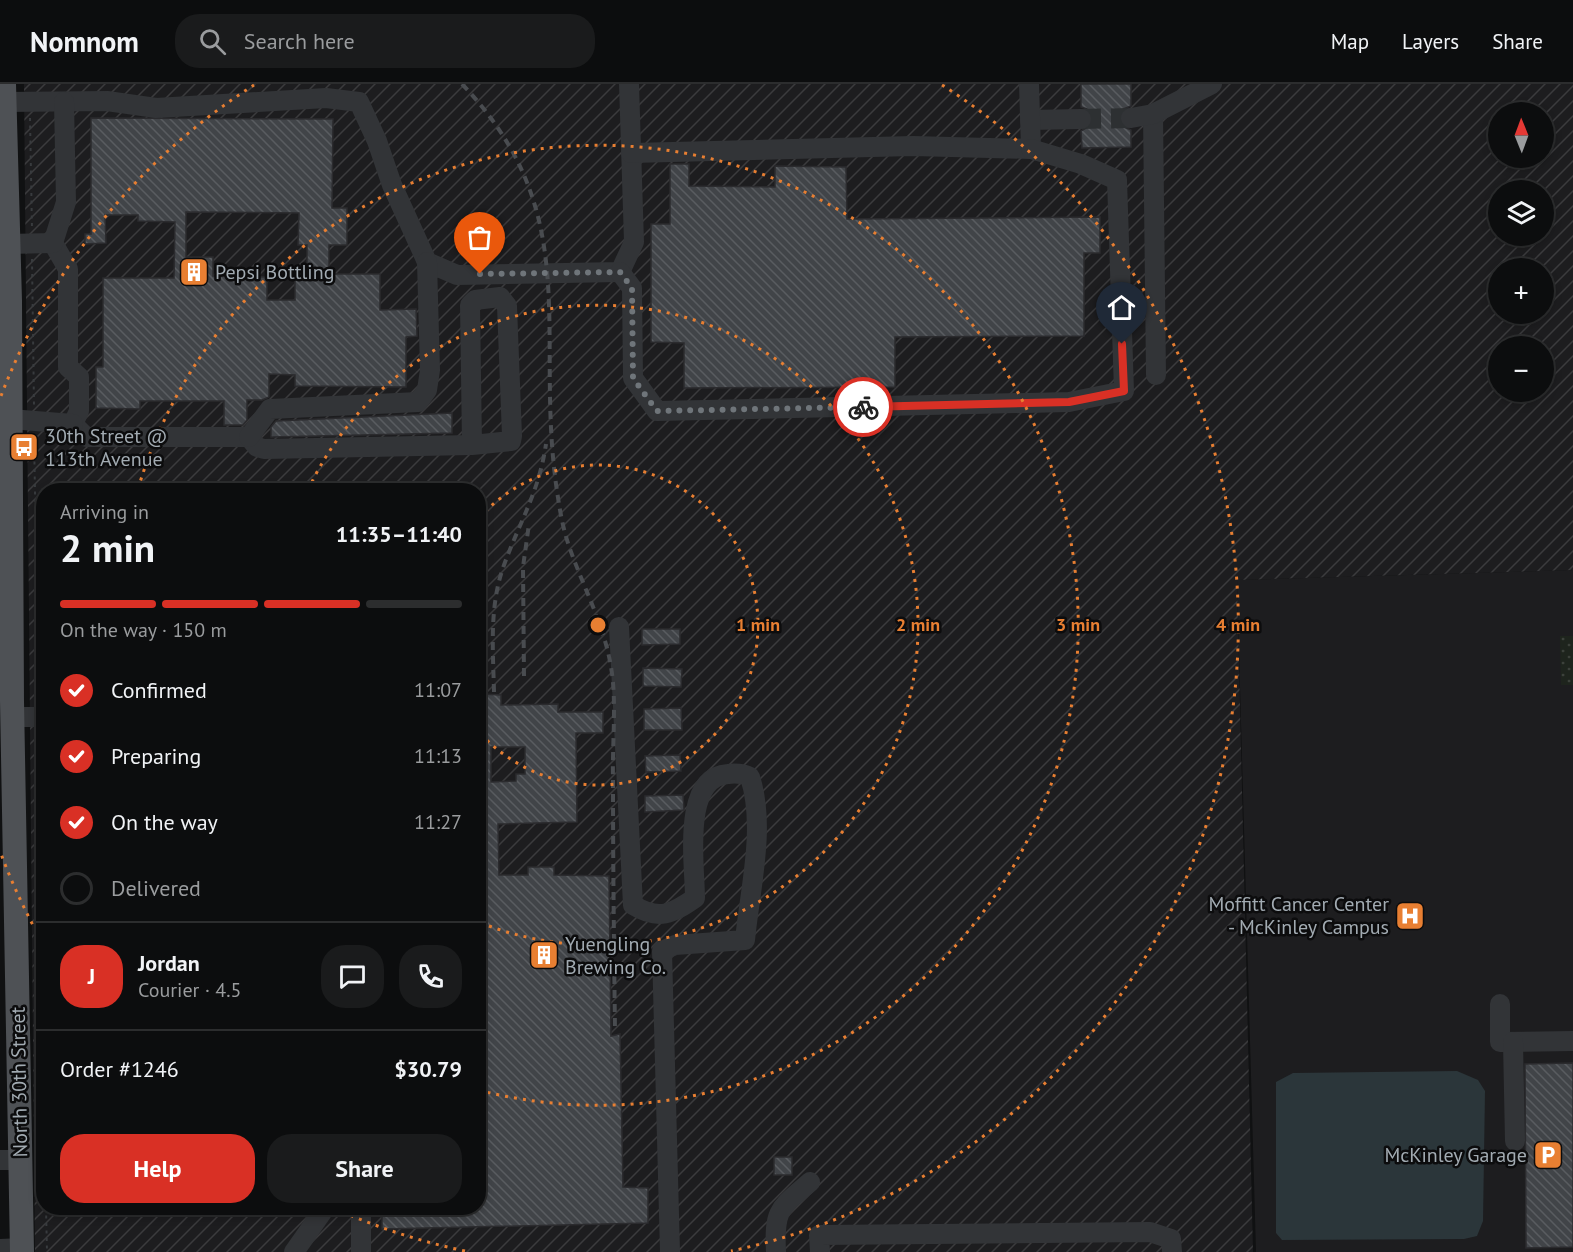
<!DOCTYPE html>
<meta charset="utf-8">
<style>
:root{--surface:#0c0d0e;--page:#1a1b1c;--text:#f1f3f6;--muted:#9a9c9e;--line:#2c2d2e;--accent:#d93025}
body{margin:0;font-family:"PT Sans",sans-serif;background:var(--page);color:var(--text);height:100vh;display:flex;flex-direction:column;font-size:22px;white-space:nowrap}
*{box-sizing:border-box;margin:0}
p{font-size:20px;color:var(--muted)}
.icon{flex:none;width:33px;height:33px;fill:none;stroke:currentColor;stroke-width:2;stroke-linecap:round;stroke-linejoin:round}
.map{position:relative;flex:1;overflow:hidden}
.panel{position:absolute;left:36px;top:399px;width:450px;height:732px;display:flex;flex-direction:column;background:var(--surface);border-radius:24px;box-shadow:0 3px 9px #0003,0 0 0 2px var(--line)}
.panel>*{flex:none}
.needle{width:39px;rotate:359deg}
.tools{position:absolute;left:1488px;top:18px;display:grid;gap:12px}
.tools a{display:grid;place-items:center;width:66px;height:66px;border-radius:50%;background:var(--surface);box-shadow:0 3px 9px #0003,0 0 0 2px var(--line);font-size:30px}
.pin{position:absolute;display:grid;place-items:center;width:51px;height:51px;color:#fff;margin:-62px -26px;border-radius:50% 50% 50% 0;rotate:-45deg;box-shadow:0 0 6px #0007}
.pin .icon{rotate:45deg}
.courier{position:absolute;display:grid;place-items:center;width:60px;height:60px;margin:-30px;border:4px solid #d93025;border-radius:50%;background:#fff;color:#222;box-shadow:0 2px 8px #0007}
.head em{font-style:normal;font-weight:700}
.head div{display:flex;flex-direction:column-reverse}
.head{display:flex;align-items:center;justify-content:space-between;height:102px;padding:0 24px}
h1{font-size:39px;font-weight:700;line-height:45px}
.bar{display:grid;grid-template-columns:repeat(4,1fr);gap:9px 6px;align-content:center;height:72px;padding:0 24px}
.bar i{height:8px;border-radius:4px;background:var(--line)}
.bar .active{background:var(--accent)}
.bar p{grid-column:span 4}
.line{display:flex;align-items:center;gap:15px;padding:0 24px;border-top:2px solid var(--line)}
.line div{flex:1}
.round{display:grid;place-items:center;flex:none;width:63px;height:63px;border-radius:24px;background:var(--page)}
ol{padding:0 24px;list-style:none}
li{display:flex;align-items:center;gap:18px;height:66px}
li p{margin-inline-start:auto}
li .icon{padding:6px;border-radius:50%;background:var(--accent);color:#fff;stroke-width:4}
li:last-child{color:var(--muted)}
li i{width:33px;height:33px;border:3px solid var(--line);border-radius:50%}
.button{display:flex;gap:12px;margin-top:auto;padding:12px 24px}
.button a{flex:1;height:69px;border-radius:24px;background:var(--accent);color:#fff;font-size:24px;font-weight:700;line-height:69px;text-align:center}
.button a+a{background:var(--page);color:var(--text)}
header{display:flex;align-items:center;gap:36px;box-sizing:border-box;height:84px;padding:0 30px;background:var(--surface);border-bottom:2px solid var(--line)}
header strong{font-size:28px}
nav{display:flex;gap:33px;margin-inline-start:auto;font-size:21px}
.search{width:420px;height:54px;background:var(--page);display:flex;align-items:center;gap:15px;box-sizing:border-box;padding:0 21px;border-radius:24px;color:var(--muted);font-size:22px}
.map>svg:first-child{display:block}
.built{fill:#1d1d1f}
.industrial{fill:url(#industrial-furrows);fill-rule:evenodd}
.park{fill:url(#park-dots)}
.water{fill:#2b363a}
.building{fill:url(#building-back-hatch);stroke:#2b2b2e;stroke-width:1.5;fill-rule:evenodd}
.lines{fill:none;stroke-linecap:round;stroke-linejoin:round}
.minor-tunnel{stroke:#2d3032;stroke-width:20;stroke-dasharray:20 10;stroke-linecap:butt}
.path{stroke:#383b3e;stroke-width:2;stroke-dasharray:3 4.5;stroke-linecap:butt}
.minor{stroke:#323437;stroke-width:20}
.major{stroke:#4e5155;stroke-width:24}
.rail{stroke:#494c50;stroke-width:4;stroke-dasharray:8 6;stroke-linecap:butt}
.done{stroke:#6f757a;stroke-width:6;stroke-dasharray:0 10.8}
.route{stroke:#d93025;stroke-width:8}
.ring{fill:none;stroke:#e87f32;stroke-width:3;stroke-dasharray:3 6}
.labels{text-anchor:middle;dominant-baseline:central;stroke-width:5;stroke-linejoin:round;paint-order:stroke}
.poi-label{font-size:20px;fill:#a2abb2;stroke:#0c0c0d;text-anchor:start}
.street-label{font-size:20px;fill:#a2abb2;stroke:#0c0c0d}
.centre{fill:#e87f32;stroke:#0c0c0d;stroke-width:3}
.ring-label{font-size:18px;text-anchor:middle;font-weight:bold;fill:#e87f32;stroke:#0c0c0d;stroke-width:5;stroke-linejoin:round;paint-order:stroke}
</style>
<header>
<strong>Nomnom</strong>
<div class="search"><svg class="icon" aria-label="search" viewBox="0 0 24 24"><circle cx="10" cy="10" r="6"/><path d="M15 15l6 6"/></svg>Search here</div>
<nav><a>Map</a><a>Layers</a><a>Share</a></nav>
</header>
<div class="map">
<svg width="1573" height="1168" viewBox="0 0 1573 1168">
<defs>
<pattern id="industrial-furrows" width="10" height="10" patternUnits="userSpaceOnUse" patternTransform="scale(1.5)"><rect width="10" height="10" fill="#1d1d1f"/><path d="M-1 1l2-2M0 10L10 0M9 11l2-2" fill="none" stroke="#3b3b3d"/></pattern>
<pattern id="park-dots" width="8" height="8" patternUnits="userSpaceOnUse" patternTransform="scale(1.5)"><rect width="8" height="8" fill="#1e241d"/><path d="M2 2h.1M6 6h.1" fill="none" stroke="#3c413b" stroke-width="1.8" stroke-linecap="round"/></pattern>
<pattern id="building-back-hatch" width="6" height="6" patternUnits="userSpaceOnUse" patternTransform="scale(1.5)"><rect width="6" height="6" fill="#414448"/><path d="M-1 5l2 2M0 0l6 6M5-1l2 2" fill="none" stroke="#595c60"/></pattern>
</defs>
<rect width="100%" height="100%" fill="#101112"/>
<path class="built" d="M1573,486V1168H1256L1237,496Z"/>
<path class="industrial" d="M24,0H1573V486L1237,496L1253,1168H35ZM1498,28H1544V74H1498ZM1498,106H1544V152H1498ZM1498,184H1544V230H1498ZM1498,262H1544V308H1498ZM44,406H478V1124H44Z"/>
<path class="park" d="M1560,552H1573V601H1561Z"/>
<path class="water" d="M1457,987L1478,996L1485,1007L1483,1137L1477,1152L1464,1155L1282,1156L1276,1149V998L1293,989Z"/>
<g class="building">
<path d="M1081,0H1131V22L1123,25L1119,36L1122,42L1131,46V63L1082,64L1081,47L1091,41L1093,34L1087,25L1081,23Z"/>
<path d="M91,34L333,35L332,124H347V161H329V190H380V226L416,225L417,252L406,253V303L295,302V291L269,290V313L262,316H247V336L243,341H224V317H140V325L96,324V283H103V194H174L175,138L138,137V131H105L106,159L85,160V150H91ZM186,128L299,129L298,161H307V190H295V216H267V193L213,192V173H186Z"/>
<path d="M670,80H689V102L775,103V82L846,83L847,135L1100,133V169H1084V252L895,253V303L684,304V259L651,258V140H670Z"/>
<path d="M452,329V349L271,353V343L276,337Z"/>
<path d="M642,545H680V560L642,561Z"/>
<path d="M643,584L682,585L681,603L643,602Z"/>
<path d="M482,610L501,611V621L558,620V628H603V649H576L577,738L498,740L499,791H528V783H554V791L609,792L611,952L620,950L623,1103L648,1104V1139L382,1145V1124H478V628H482ZM491,663H525V690H516V697L491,698Z"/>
<path d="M681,624L682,646H644V625Z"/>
<path d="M680,671L681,687L646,688L645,672Z"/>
<path d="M683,711L684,726L645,728V712Z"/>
<path d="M1573,979V1163L1526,1164L1525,980Z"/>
<rect x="774" y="1073" width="18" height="18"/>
</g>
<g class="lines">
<path class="minor-tunnel" d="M1081,35L1131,34"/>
<g class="path">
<path d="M30,34L32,145"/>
<path d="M32,175L34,322"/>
<path d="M34,355L39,616"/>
<path d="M39,648L44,925"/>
<path d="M46,1124L47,1168"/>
</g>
<g class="minor">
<path d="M5,18L107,17L156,24L326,14L359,18L377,57L392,101L427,178L457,191L620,188L634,158L629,0"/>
<path d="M1153,30L1156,291"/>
<path d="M1131,34L1153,30L1212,0"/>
<path d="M1030,36L1081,35"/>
<path d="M631,69L913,62L1031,65L1029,0"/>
<path d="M53,159L68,185V283L79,293V327L73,340L86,353H249L257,363L264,365L472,361L511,357L512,352L507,222L500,213L475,216L470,221L472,361"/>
<path d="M8,160L53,159L66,118L64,18"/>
<path d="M620,188L632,204L633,294L657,327L1069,318L1124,307L1117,96L1081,80L1031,65"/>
<path d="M10,335L73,340"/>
<path d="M249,353L270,325L418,318L427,306L430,286L427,178"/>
<path d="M619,543L633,821C659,837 672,830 695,814C695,781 681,693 728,690C736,689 742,689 750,693C766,743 750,804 745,856L675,861L662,867L670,1168"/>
<path d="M12,633H44"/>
<path d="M1500,920V958L1573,957"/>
<path d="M1513,958L1515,1057"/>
<path d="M0,1076H20"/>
<path d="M361,1124V1168"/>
<path d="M0,1165L22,1164"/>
<path d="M294,1168L325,1124"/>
<path d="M776,1168C774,1125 779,1125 810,1098"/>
<path d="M820,1168L819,1151L1150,1148L1171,1155L1172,1168"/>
</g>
<path class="major" d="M4,0L10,217L12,617L22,1168"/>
<g class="rail">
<path d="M462,0C585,129 535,245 556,400C559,421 562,442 569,462C583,503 604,540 611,583C617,617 612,661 613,696C613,780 614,864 615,948"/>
<path d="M524,592L523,483L529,440"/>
<path d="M494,608C493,565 489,522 504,481C520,437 539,408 546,360"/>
</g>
</g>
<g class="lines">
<path class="done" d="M480,190L620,188L632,204L633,294L657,327L863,323"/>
<path class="route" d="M863,323L1069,318L1124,307L1122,260"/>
</g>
<g class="ring">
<path d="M479 434A160 160 0 1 1 479 648"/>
<path d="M308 406A320 320 0 1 1 481 839"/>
<path d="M138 405A480 480 0 1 1 482 1007"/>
<path d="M465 1167A640 640 0 0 1 338 1126M41 856A640 640 0 0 1 1 770M1 312A640 640 0 0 1 254 1M942 1A640 640 0 0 1 731 1167"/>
</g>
<defs>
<g id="building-square" transform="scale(1.5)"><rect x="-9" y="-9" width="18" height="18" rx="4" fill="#e87f32" stroke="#0c0c0d"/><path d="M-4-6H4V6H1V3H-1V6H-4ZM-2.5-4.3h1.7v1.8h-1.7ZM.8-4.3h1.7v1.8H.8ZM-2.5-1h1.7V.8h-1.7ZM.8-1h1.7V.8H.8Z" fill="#fff"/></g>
<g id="bus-square" transform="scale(1.5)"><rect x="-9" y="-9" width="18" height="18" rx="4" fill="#e87f32" stroke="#0c0c0d"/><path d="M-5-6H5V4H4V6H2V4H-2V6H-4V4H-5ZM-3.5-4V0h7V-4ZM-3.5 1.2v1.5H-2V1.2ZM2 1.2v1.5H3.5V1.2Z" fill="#fff"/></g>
<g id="hospital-square" transform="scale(1.5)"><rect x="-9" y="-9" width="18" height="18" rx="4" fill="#e87f32" stroke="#0c0c0d"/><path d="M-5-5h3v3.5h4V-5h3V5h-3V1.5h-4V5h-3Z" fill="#fff"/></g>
<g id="parking-square" transform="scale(1.5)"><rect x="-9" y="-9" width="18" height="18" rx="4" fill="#e87f32" stroke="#0c0c0d"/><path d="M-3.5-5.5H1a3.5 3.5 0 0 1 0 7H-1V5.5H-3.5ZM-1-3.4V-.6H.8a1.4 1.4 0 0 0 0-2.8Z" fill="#fff"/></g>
</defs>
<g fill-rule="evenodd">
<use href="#building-square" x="194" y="188"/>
<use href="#bus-square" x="24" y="363"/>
<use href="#hospital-square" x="1410" y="832"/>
<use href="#building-square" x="544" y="871"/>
<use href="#parking-square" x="1548" y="1071"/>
</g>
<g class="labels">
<g class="poi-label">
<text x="215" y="188">Pepsi Bottling</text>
<text x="45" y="352">30th Street @<tspan x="45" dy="23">113th Avenue</tspan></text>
<text x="1389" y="820" text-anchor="end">Moffitt Cancer Center<tspan x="1389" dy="23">- McKinley Campus</tspan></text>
<text x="565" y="860">Yuengling<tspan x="565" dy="23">Brewing Co.</tspan></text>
<text x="1527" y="1071" text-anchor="end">McKinley Garage</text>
</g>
<g class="street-label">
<text transform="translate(19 998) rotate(-91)">North 30th Street</text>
</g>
</g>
<circle cx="598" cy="541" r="9" class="centre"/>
<g class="ring-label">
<text x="758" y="547">1 min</text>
<text x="918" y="547">2 min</text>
<text x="1078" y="547">3 min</text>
<text x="1238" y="547">4 min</text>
</g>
</svg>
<div class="tools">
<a><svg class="needle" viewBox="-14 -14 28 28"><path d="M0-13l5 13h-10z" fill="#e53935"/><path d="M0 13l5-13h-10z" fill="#9a9c9e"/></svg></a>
<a><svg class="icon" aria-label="layers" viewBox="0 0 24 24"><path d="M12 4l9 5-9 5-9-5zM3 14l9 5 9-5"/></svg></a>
<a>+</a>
<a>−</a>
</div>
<div class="pin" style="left:480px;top:190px;background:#ea580c"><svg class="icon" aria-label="bag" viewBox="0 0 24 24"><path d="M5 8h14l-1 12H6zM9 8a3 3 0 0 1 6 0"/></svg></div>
<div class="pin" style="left:1122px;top:260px;background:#1f2937"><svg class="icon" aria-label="home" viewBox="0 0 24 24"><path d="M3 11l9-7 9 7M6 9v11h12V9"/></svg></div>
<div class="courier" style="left:863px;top:323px"><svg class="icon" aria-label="bike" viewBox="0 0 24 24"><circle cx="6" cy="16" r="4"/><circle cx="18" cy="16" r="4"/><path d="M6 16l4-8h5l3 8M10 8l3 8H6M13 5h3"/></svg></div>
<section class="panel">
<div class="head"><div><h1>2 min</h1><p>Arriving in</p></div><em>11:35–11:40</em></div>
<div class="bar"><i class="active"></i><i class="active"></i><i class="active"></i><i></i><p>On the way · 150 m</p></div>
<ol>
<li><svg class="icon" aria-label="check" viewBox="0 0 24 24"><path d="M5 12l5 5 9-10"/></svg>Confirmed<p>11:07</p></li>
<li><svg class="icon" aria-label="check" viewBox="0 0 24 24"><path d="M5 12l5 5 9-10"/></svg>Preparing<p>11:13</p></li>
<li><svg class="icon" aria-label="check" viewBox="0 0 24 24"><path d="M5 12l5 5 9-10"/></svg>On the way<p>11:27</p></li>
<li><i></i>Delivered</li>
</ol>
<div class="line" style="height:108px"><b class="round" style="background:var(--accent);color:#fff">J</b><div><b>Jordan</b><p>Courier · 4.5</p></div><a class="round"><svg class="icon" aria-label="chat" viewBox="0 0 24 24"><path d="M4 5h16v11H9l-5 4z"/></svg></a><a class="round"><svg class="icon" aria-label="phone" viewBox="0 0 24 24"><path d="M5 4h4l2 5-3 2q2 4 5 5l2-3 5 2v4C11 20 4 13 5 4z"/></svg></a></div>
<div class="line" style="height:78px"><div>Order #1246</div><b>$30.79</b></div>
<div class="button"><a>Help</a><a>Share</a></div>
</section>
</div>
